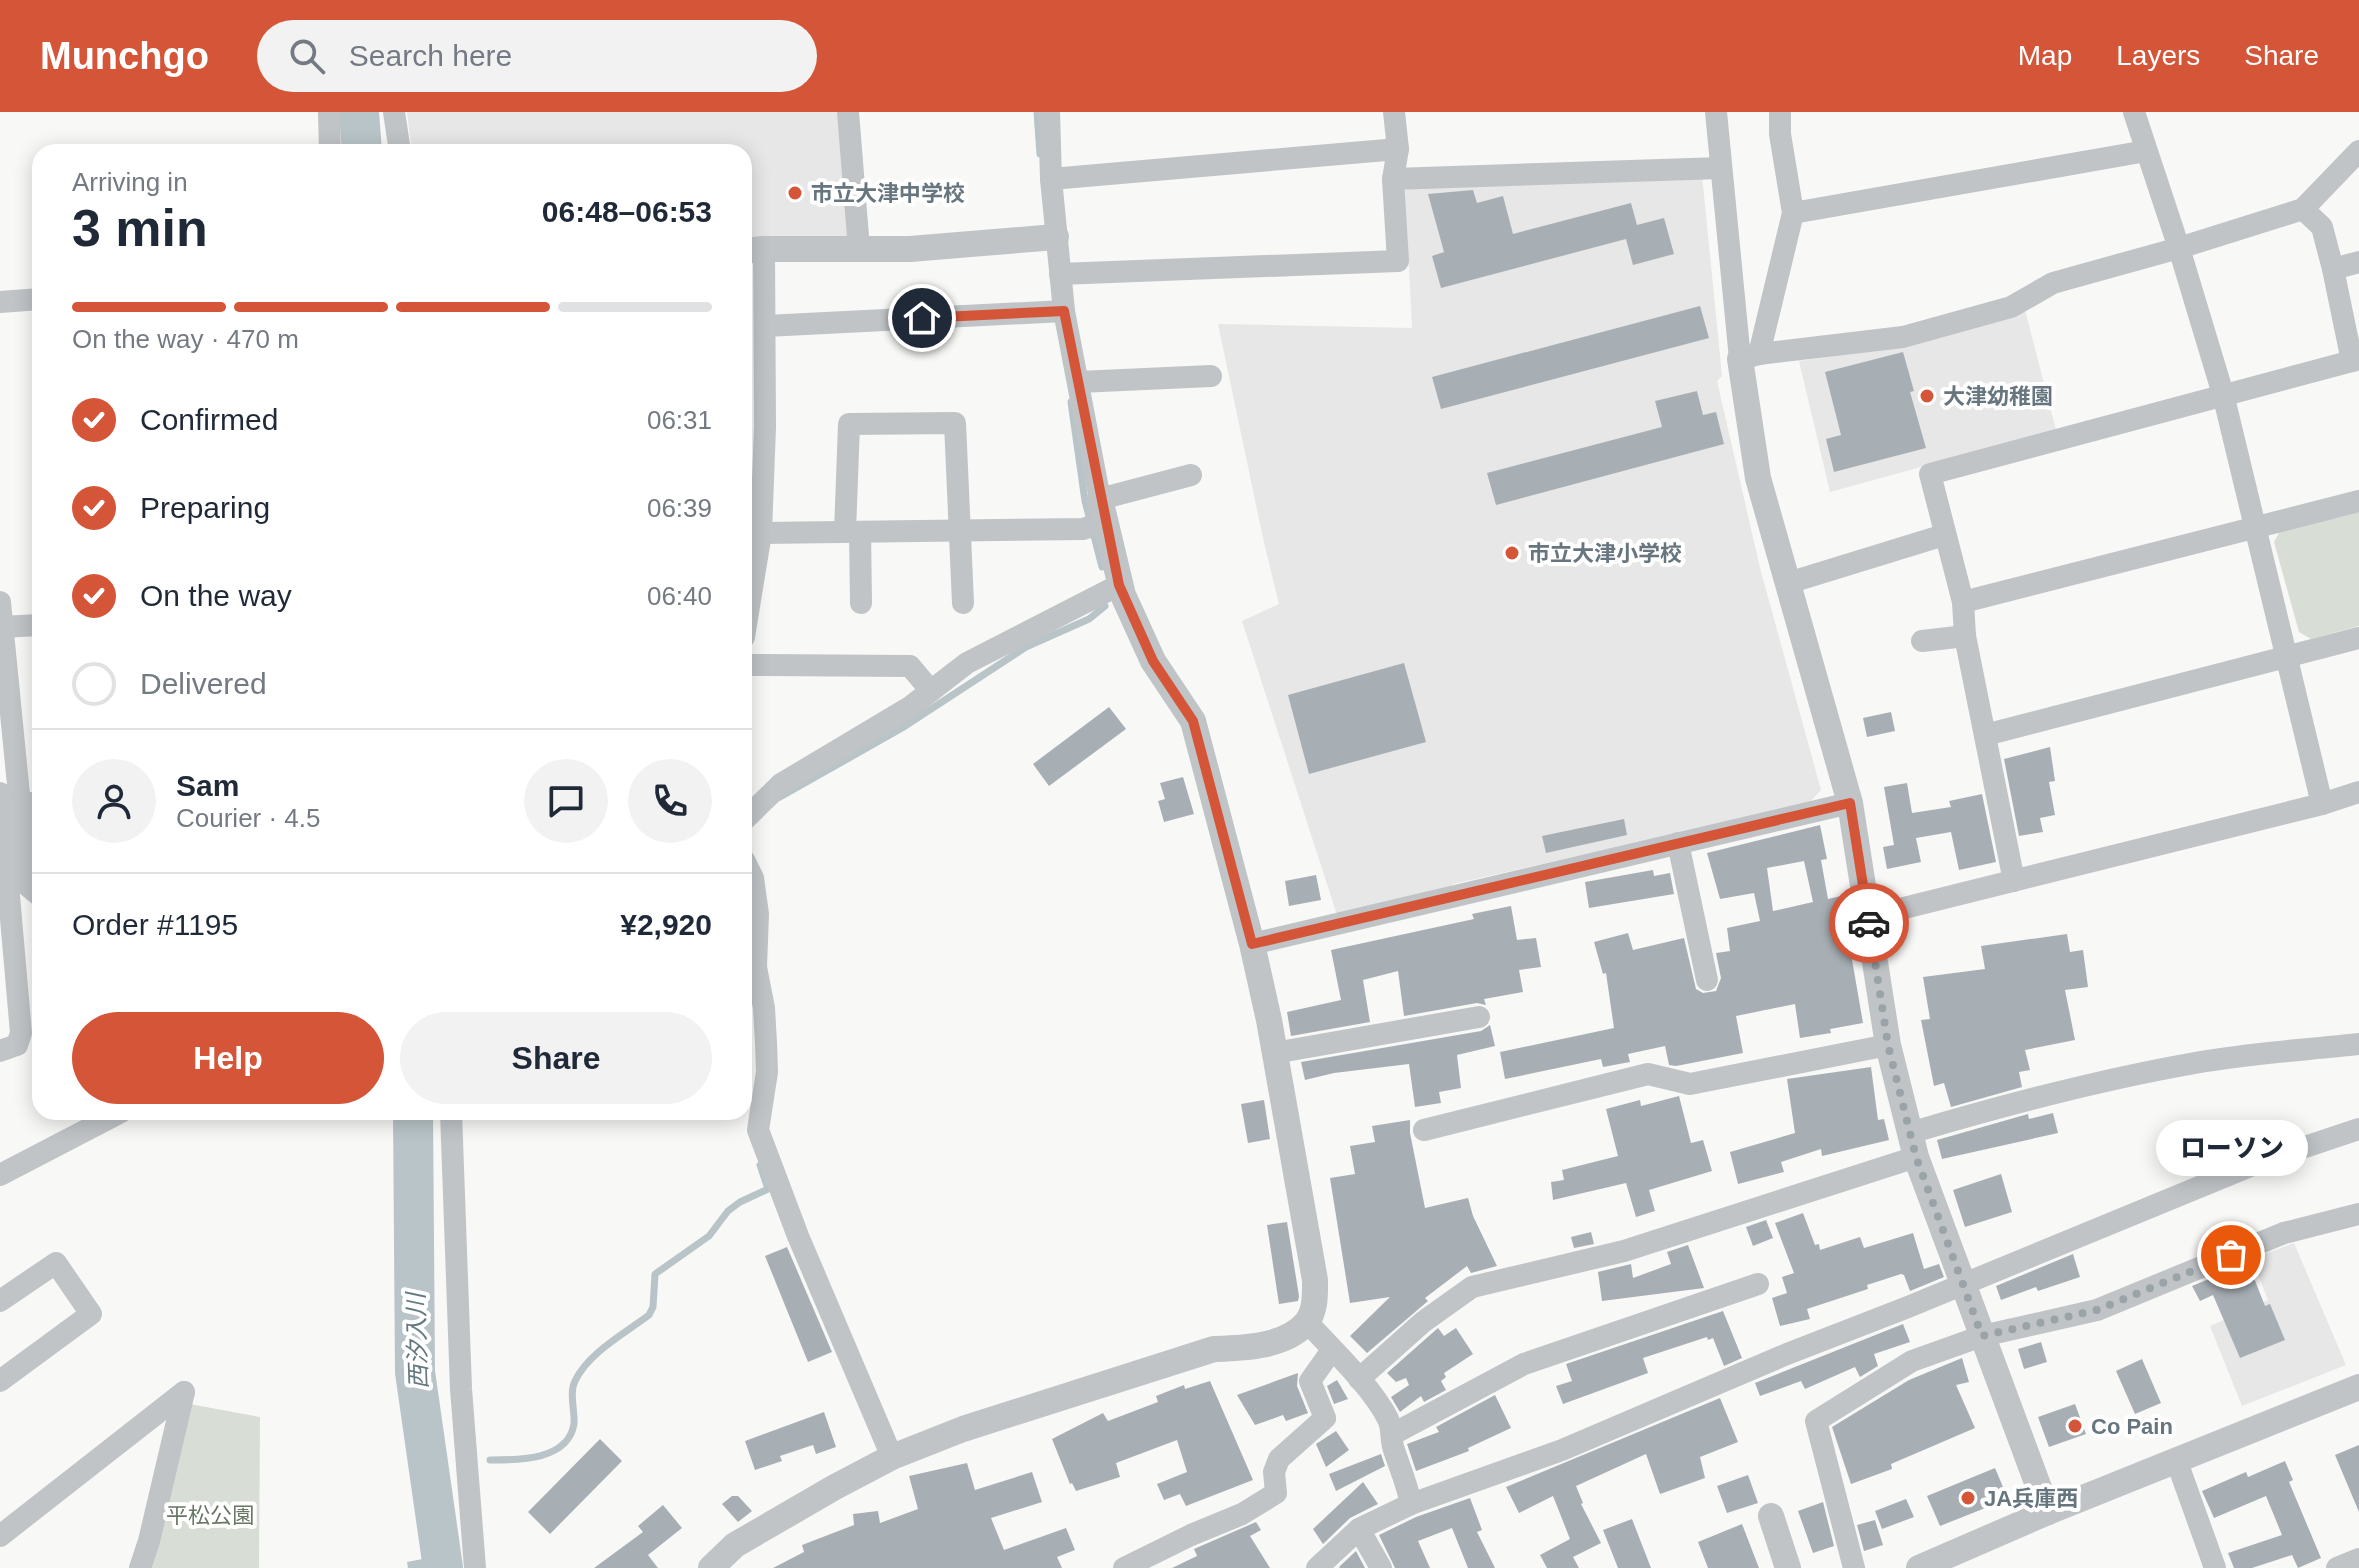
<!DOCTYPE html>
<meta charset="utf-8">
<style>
:root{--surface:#fff;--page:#f2f2f3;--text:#1f2937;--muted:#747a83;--line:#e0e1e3;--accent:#d55538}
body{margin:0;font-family:Helvetica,"Noto Sans JP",sans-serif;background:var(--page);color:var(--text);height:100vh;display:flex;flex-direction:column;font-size:30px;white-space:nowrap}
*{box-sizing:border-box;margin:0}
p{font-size:26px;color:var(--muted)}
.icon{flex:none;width:44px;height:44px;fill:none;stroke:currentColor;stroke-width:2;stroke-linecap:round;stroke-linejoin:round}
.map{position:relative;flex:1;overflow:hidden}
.panel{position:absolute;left:32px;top:32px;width:720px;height:976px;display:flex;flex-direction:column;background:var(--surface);border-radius:24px;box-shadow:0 4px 20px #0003}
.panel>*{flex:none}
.pin{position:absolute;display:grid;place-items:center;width:68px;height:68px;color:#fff;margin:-34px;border:4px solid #fff;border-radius:50%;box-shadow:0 2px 8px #0007}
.courier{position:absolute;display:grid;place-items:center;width:80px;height:80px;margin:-40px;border:6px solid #d55538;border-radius:50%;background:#fff;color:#222;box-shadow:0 2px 10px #0007}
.bubble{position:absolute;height:56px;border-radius:28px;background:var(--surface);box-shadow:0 4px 20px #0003;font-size:26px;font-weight:800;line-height:56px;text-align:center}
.head em{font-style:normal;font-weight:800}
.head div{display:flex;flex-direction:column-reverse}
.head{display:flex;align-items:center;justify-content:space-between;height:136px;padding:0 40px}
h1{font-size:52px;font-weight:800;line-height:60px}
.bar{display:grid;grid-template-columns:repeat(4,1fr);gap:12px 8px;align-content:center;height:96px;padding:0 40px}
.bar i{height:10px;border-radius:6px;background:var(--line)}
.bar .current{background:var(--accent)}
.bar p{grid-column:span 4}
.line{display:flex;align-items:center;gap:20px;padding:0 40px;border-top:2px solid var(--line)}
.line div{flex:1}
.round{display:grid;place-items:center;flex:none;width:84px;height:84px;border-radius:42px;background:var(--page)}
ol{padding:0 40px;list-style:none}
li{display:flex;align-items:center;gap:24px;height:88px}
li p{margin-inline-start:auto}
li .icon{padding:8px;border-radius:50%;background:var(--accent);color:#fff;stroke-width:4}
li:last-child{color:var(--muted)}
li i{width:44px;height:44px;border:4px solid var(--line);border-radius:50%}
.cta{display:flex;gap:16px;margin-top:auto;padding:16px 40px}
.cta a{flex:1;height:92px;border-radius:48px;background:var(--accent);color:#fff;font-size:32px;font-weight:800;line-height:92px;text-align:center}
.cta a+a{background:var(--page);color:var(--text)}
header{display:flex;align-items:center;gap:48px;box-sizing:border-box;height:112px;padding:0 40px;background:var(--accent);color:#fff}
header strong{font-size:38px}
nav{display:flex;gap:44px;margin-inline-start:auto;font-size:28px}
.search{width:560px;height:72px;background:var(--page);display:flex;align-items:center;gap:20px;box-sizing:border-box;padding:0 28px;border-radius:44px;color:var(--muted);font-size:30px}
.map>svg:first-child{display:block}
.built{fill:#e6e7e6}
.green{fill:#d8ddd5}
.water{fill:#b8c4c7}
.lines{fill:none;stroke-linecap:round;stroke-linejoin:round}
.stream{stroke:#b8c4c7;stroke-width:7}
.river{stroke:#b8c4c7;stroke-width:40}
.building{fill:#a8afb4;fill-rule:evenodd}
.minor{stroke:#c0c4c7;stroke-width:22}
.tertiary{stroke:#c0c4c7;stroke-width:26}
.done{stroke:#99a3a8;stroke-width:8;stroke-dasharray:0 14.4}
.route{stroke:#d55538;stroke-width:10}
.poi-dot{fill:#d55538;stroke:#fff;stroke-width:3}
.labels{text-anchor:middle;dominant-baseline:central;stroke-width:8;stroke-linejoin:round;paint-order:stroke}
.poi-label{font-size:22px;font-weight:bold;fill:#66757e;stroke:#fff;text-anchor:start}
.park-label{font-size:22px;fill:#687764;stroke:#fff}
.water-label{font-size:24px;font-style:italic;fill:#657a7f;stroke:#fff}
</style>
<header>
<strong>Munchgo</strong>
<div class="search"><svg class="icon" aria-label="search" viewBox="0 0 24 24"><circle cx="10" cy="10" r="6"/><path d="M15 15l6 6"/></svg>Search here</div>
<nav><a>Map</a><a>Layers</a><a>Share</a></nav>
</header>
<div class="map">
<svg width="2359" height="1456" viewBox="0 0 2359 1456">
<rect width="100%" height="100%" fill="#f8f8f6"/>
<g class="built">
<path d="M407,0H841L849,121L846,125L744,128V40H412Z"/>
<path d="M1702,63L1722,264L1717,269L1760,456L1821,678L1808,692L1453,772L1449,778L1338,806L1242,509L1279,492L1263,426L1218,212L1412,216L1409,156L1400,84L1411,71Z"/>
<path d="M2025,198L2056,318L1830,380L1799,249L1905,234Z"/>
<path d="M2294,1131L2346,1253L2242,1294L2210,1214L2268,1188L2252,1147Z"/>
</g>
<g class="green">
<path d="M2359,396V514L2311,527L2299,520L2274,430L2281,417Z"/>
<path d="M184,1291L260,1305L259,1456H143Z"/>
</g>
<path class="water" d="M459,1440L461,1456H408L407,1450Z"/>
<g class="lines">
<g class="stream">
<path d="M1037,0L1040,42"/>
<path d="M1071,290L1085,389L1102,455"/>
<path d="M780,685L902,616L1026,535L1089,507L1105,494"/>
<path d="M490,1348C517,1348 568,1349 574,1312C575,1299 569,1281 575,1269C588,1241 625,1221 649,1203L653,1195L655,1162L709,1124L728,1099L740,1090L768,1077L760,1053"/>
</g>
<g class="river">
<path d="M359,0L362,40"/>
<path d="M413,1000L415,1260L443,1456"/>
</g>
</g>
<g class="building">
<path d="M1473,78L1477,91L1503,84L1513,122L1631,91L1637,113L1664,106L1674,142L1633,153L1626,127L1441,176L1432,144L1444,140L1428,82Z"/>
<path d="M1700,194L1709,226L1441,297L1432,265Z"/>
<path d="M1903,240L1914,279L1910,280L1926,336L1834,360L1826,327L1841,323L1825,260Z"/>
<path d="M1697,279L1703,303L1716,300L1724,332L1496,393L1487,361L1662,315L1655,289Z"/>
<path d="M1404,551L1426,630L1309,662L1288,583Z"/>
<path d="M1109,595L1126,617L1049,674L1033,652Z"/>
<path d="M1891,600L1895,619L1867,625L1863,606Z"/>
<path d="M2050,635L2055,669L2049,670L2055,703L2040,706L2043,720L2019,724L2004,647Z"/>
<path d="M1183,665L1194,702L1164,710L1158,689L1165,687L1160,671Z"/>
<path d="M1907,671L1912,701L1951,695L1949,689L1982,682L1996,750L1959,758L1951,720L1916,726L1921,750L1887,757L1883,735L1894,733L1884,675Z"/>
<path d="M1624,707L1627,723L1546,741L1542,724Z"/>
<path d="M1820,713L1827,747L1821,748L1828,787L1841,784L1863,911L1830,917L1831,921L1800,926L1795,892L1736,904L1743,941L1676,954L1669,953L1665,934L1628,942L1630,950L1603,955L1601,947L1505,967L1500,940L1614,916L1606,861L1603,862L1594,830L1628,821L1633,838L1684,826L1696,877L1703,881L1716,879L1721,866L1716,841L1730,839L1727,816L1760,809L1754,781L1720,787L1707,741ZM1804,749L1813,790L1773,799L1767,756Z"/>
<path d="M1653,758L1654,764L1670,761L1674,782L1589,796L1585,770Z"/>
<path d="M1316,763L1321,788L1289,794L1285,769Z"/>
<path d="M1511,794L1517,828L1536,826L1541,855L1519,858L1523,880L1484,887L1486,893L1477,891L1404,904L1398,859L1363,868L1370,910L1291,924L1287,900L1341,888L1331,838L1474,807L1472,802Z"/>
<path d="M2067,822L2070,840L2083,838L2088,875L2065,878L2075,928L2025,938L2030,958L2019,960L2022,975L1951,995L1944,971L1934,974L1921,908L1930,907L1923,865L1985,857L1981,834Z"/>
<path d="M1490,913L1495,934L1457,943L1461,976L1439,980L1441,991L1415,995L1409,952L1334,961L1305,968L1301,950L1481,919Z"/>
<path d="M1871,955L1878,1008L1884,1007L1889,1028L1822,1044L1821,1037L1781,1050L1784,1060L1738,1072L1730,1040L1795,1021L1787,967Z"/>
<path d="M1679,984L1691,1031L1703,1028L1712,1059L1649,1078L1655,1099L1636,1105L1626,1071L1553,1088L1551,1070L1564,1068L1562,1058L1618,1044L1606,997L1640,988L1641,994Z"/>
<path d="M1264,988L1270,1027L1248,1031L1241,992Z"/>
<path d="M2053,1001L2058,1021L1942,1047L1937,1028L2028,1002L2029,1007Z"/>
<path d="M1410,1008V1021L1425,1096L1468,1086L1473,1104L1497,1154L1471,1161L1467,1154L1425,1186L1428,1189L1367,1241L1350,1224L1390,1185L1350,1191L1330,1066L1355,1062L1350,1034L1375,1030L1372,1014Z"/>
<path d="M2001,1062L2012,1100L1965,1115L1953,1078Z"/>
<path d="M1803,1101L1815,1133L1819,1132L1820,1138L1860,1125L1864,1136L1913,1121L1924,1157L1939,1152L1944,1165L1910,1179L1904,1163L1901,1162L1867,1173L1868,1177L1807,1197L1810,1207L1780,1214L1772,1186L1787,1181L1782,1165L1794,1161L1775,1111Z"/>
<path d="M1766,1108L1773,1126L1753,1134L1746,1115Z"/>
<path d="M1287,1110L1299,1184L1298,1189L1279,1192L1267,1113Z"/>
<path d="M1591,1120L1594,1132L1574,1136L1571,1125Z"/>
<path d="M1688,1133L1704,1176L1602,1189L1598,1160L1631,1152L1633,1166L1671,1152L1667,1140Z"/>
<path d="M787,1135L832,1240L808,1250L765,1144Z"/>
<path d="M2073,1142L2080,1165L2038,1179L2036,1175L2001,1188L1996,1174Z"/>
<path d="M2248,1151L2265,1194L2270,1192L2285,1228L2240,1246L2213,1183L2200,1189L2192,1174Z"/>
<path d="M1723,1199L1742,1246L1724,1254L1713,1226L1708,1228L1707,1225L1643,1246L1648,1261L1563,1292L1556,1274L1572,1269L1566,1252Z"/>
<path d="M1903,1212L1910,1230L1874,1242L1878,1254L1860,1265L1855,1255L1805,1277L1801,1269L1760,1284L1755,1271Z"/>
<path d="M1438,1216L1444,1224L1456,1216L1473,1242L1444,1261L1446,1265L1441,1269L1446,1278L1424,1290L1421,1284L1400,1300L1391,1285L1409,1273L1406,1266L1396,1270L1387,1261Z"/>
<path d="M2041,1230L2047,1250L2024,1257L2018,1237Z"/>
<path d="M1962,1246L1969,1270L1956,1273L1975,1316L1891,1352L1892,1357L1851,1372L1832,1315L1909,1268Z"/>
<path d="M2142,1247L2161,1291L2135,1302L2116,1259Z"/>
<path d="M1298,1261L1297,1274L1308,1301L1286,1309L1283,1303L1255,1313L1237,1283Z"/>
<path d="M1337,1268L1348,1287L1334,1292L1327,1274Z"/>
<path d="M1210,1269L1253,1368L1186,1394L1180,1382L1164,1388L1157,1372L1187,1360L1177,1328L1116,1351L1120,1365L1076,1379L1072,1371L1070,1372L1052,1327L1103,1301L1108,1309L1158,1290L1156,1284L1184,1273L1185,1277Z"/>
<path d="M1495,1283L1511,1316L1468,1336L1469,1339L1416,1359L1407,1332L1439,1320L1436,1315Z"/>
<path d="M1720,1286L1738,1330L1700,1345L1705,1366L1660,1382L1646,1342L1576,1374L1583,1391L1581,1392L1601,1431L1573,1445L1579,1456H1547L1540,1443L1570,1427L1553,1384L1519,1401L1506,1375Z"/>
<path d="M2075,1292L2086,1322L2049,1335L2038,1305Z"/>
<path d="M824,1300L836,1335L816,1342L813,1333L780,1344L782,1349L755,1358L745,1329Z"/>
<path d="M1336,1319L1349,1338L1326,1355L1316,1332Z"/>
<path d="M600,1327L622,1349L550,1422L528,1400Z"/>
<path d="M2359,1333V1400L2335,1343Z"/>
<path d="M1381,1342L1385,1354L1336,1379L1329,1362Z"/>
<path d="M2285,1349L2293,1368L2289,1370L2321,1446L2298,1456L2292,1443L2252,1456H2234L2228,1441L2282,1423L2266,1384L2214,1406L2202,1379L2246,1360L2248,1365Z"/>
<path d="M967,1351L975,1378L1032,1360L1042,1390L991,1406L1004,1438L1066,1416L1075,1438L1057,1445L1062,1456H773L804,1440L802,1433L854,1413L853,1402L878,1399L880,1411L918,1397L909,1364Z"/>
<path d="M1995,1356L2008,1387L1940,1414L1927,1384Z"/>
<path d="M1748,1363L1758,1391L1727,1401L1717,1374Z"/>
<path d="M1363,1370L1378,1392L1350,1406L1323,1432L1313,1417Z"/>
<path d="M732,1384H738L752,1399L738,1410L722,1392Z"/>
<path d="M1470,1386L1482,1418L1477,1420L1495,1456H1468L1452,1416L1418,1429L1430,1456H1395L1379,1423L1416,1405Z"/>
<path d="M1906,1387L1914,1405L1882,1417L1875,1399Z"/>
<path d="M1823,1390L1834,1434L1813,1441L1798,1399Z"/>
<path d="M663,1393L682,1416L648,1443L658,1456H594L643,1420L638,1414Z"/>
<path d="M1632,1407L1651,1456H1618L1603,1418Z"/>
<path d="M1875,1408L1883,1433L1864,1439L1857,1413Z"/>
<path d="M1256,1410L1261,1418L1250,1424L1270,1456H1172L1197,1444L1194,1437Z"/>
<path d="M1742,1412L1759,1456H1708L1698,1430Z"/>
<path d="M1356,1439L1365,1456H1340L1339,1455Z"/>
</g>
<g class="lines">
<g class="minor">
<path d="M329,0L330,40"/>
<path d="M394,0L400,40"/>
<path d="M848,0L859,137"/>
<path d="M1049,0L1051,67L1064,199L1100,387L1191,363"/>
<path d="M1716,0L1740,247L1759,242L1903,225L2011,195L2053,171L2179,136L2303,97L2359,39"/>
<path d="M2134,0L2179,136L2223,282L2322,692"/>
<path d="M1051,67L1398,37"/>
<path d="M1393,67L1721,56"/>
<path d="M2303,97L2322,115L2333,157L2352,249"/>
<path d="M1793,101L2146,39"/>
<path d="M2333,157L2359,150"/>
<path d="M1060,162L1398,149L1393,67L1398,37L1394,0"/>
<path d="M0,190L40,187"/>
<path d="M766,214L1064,199"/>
<path d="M1759,242L1793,101L1780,22V0"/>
<path d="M1079,270L1211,264"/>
<path d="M845,420L849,312L955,311L963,491"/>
<path d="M860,420L861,491"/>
<path d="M761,421L1083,417L1105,410"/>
<path d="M1788,471L1944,423"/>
<path d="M0,490L28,774L40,784"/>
<path d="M1963,490L2359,389"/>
<path d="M0,515L40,513"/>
<path d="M744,525L761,421L765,315L764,137"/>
<path d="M1922,529L1965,524"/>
<path d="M744,553L910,554L931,579"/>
<path d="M1985,623L2359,526"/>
<path d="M0,681L21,921L17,933L0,939"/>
<path d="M20,691H40"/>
<path d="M744,708L781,672L910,595L967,551L1119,473"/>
<path d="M1678,731L1707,868"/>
<path d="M744,748L753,766L758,802L756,855L764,896L766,931L767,960L758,1018L798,1124L892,1345"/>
<path d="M2014,769L1965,524L1963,490L1930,362L2359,247"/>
<path d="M1868,805L2322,692L2359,680"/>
<path d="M1252,832L1850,691"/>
<path d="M1274,941L1479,905"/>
<path d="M451,1000L461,1277L475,1456"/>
<path d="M1424,1018L1648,962L1690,972L1888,933"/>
<path d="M1910,1021C2004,993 2098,968 2195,951C2249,941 2305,938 2359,932"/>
<path d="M0,1063L121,1000"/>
<path d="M0,1189L56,1151L91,1202L0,1269"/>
<path d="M1307,1210C1332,1237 1372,1275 1388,1307C1393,1318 1390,1327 1394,1338C1400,1356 1407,1372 1411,1392"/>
<path d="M1359,1267L1423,1210L1472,1175L1624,1139L1916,1045"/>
<path d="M1393,1322L1524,1252L1758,1172"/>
<path d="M2177,1350L2215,1456"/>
<path d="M1359,1417L1381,1456"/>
<path d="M0,1424L184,1280"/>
<path d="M140,1456L149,1429L184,1280"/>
<path d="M1124,1456L1191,1423L1242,1402L1276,1381L1274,1360L1279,1347L1325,1306L1310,1269L1332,1238"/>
<path d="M1317,1456L1359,1417L1411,1392L1562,1338L1787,1242L1908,1195L2260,1050L2359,1017"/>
<path d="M1854,1456L1816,1309L1912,1249L1982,1224L2097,1198L2284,1121L2359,1102"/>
<path d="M2337,1456L2359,1447"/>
</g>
<g class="tertiary">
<path d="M744,139L764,137H910L1056,125"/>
<path d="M1740,247L1758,366L1850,691L1888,933L1916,1045L2048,1400"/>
<path d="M1771,1404L1788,1456"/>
<path d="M711,1456L735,1433L835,1375L892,1345L963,1317L1214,1237C1243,1236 1285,1235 1306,1211C1316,1199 1315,1182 1315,1168L1269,908L1252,832L1193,609L1153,549L1123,483L1100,387"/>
<path d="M1919,1456L2048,1400L2359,1275"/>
</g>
</g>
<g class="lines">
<path class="done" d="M1869,811L1888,933L1916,1045L1982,1224L2097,1198L2231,1143"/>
<path class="route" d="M922,206L1064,199L1119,473L1153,549L1193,609L1252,832L1850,691L1869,811"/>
</g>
<g class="poi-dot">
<circle cx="795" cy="81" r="8"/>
<circle cx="1927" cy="284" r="8"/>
<circle cx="1512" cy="441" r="8"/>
<circle cx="2075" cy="1314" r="8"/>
<circle cx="1968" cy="1386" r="8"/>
</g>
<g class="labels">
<g class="poi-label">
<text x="811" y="81">市立大津中学校</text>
<text x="1943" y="284">大津幼稚園</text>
<text x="1528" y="441">市立大津小学校</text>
<text x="2091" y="1314">Co Pain</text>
<text x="1984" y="1386">JA兵庫西</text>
</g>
<g class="park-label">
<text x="210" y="1403">平松公園</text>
</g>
<g class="water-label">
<text transform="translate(417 1229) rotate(-92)">西汐入川</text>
</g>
</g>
</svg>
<div class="pin" style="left:2231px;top:1143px;background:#ea580c"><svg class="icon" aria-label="bag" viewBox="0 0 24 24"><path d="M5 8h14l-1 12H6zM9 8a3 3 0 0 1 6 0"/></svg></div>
<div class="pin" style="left:922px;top:206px;background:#1f2937"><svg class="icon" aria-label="home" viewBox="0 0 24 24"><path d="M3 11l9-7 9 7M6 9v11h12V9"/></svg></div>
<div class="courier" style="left:1869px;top:811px"><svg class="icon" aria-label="car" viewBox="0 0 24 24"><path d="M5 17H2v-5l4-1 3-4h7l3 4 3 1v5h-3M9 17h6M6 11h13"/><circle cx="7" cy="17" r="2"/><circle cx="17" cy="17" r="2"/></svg></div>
<div class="bubble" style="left:2156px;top:1008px;width:152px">ローソン</div>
<section class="panel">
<div class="head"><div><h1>3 min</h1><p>Arriving in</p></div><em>06:48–06:53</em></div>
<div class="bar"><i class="current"></i><i class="current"></i><i class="current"></i><i></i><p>On the way · 470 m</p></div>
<ol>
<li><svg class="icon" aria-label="check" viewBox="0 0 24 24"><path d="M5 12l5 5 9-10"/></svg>Confirmed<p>06:31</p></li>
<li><svg class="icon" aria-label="check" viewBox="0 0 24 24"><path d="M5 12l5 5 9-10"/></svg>Preparing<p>06:39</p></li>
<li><svg class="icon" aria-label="check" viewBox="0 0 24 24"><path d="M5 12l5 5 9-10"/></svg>On the way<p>06:40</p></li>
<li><i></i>Delivered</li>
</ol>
<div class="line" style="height:144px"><a class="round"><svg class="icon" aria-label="person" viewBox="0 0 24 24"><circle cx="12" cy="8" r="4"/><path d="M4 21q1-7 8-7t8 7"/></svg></a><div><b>Sam</b><p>Courier · 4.5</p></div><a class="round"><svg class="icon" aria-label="chat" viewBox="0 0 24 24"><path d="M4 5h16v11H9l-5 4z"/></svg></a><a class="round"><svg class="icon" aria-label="phone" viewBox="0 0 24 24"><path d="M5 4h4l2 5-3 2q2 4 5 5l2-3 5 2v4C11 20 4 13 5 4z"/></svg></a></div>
<div class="line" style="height:104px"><div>Order #1195</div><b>¥2,920</b></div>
<div class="cta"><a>Help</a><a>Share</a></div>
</section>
</div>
